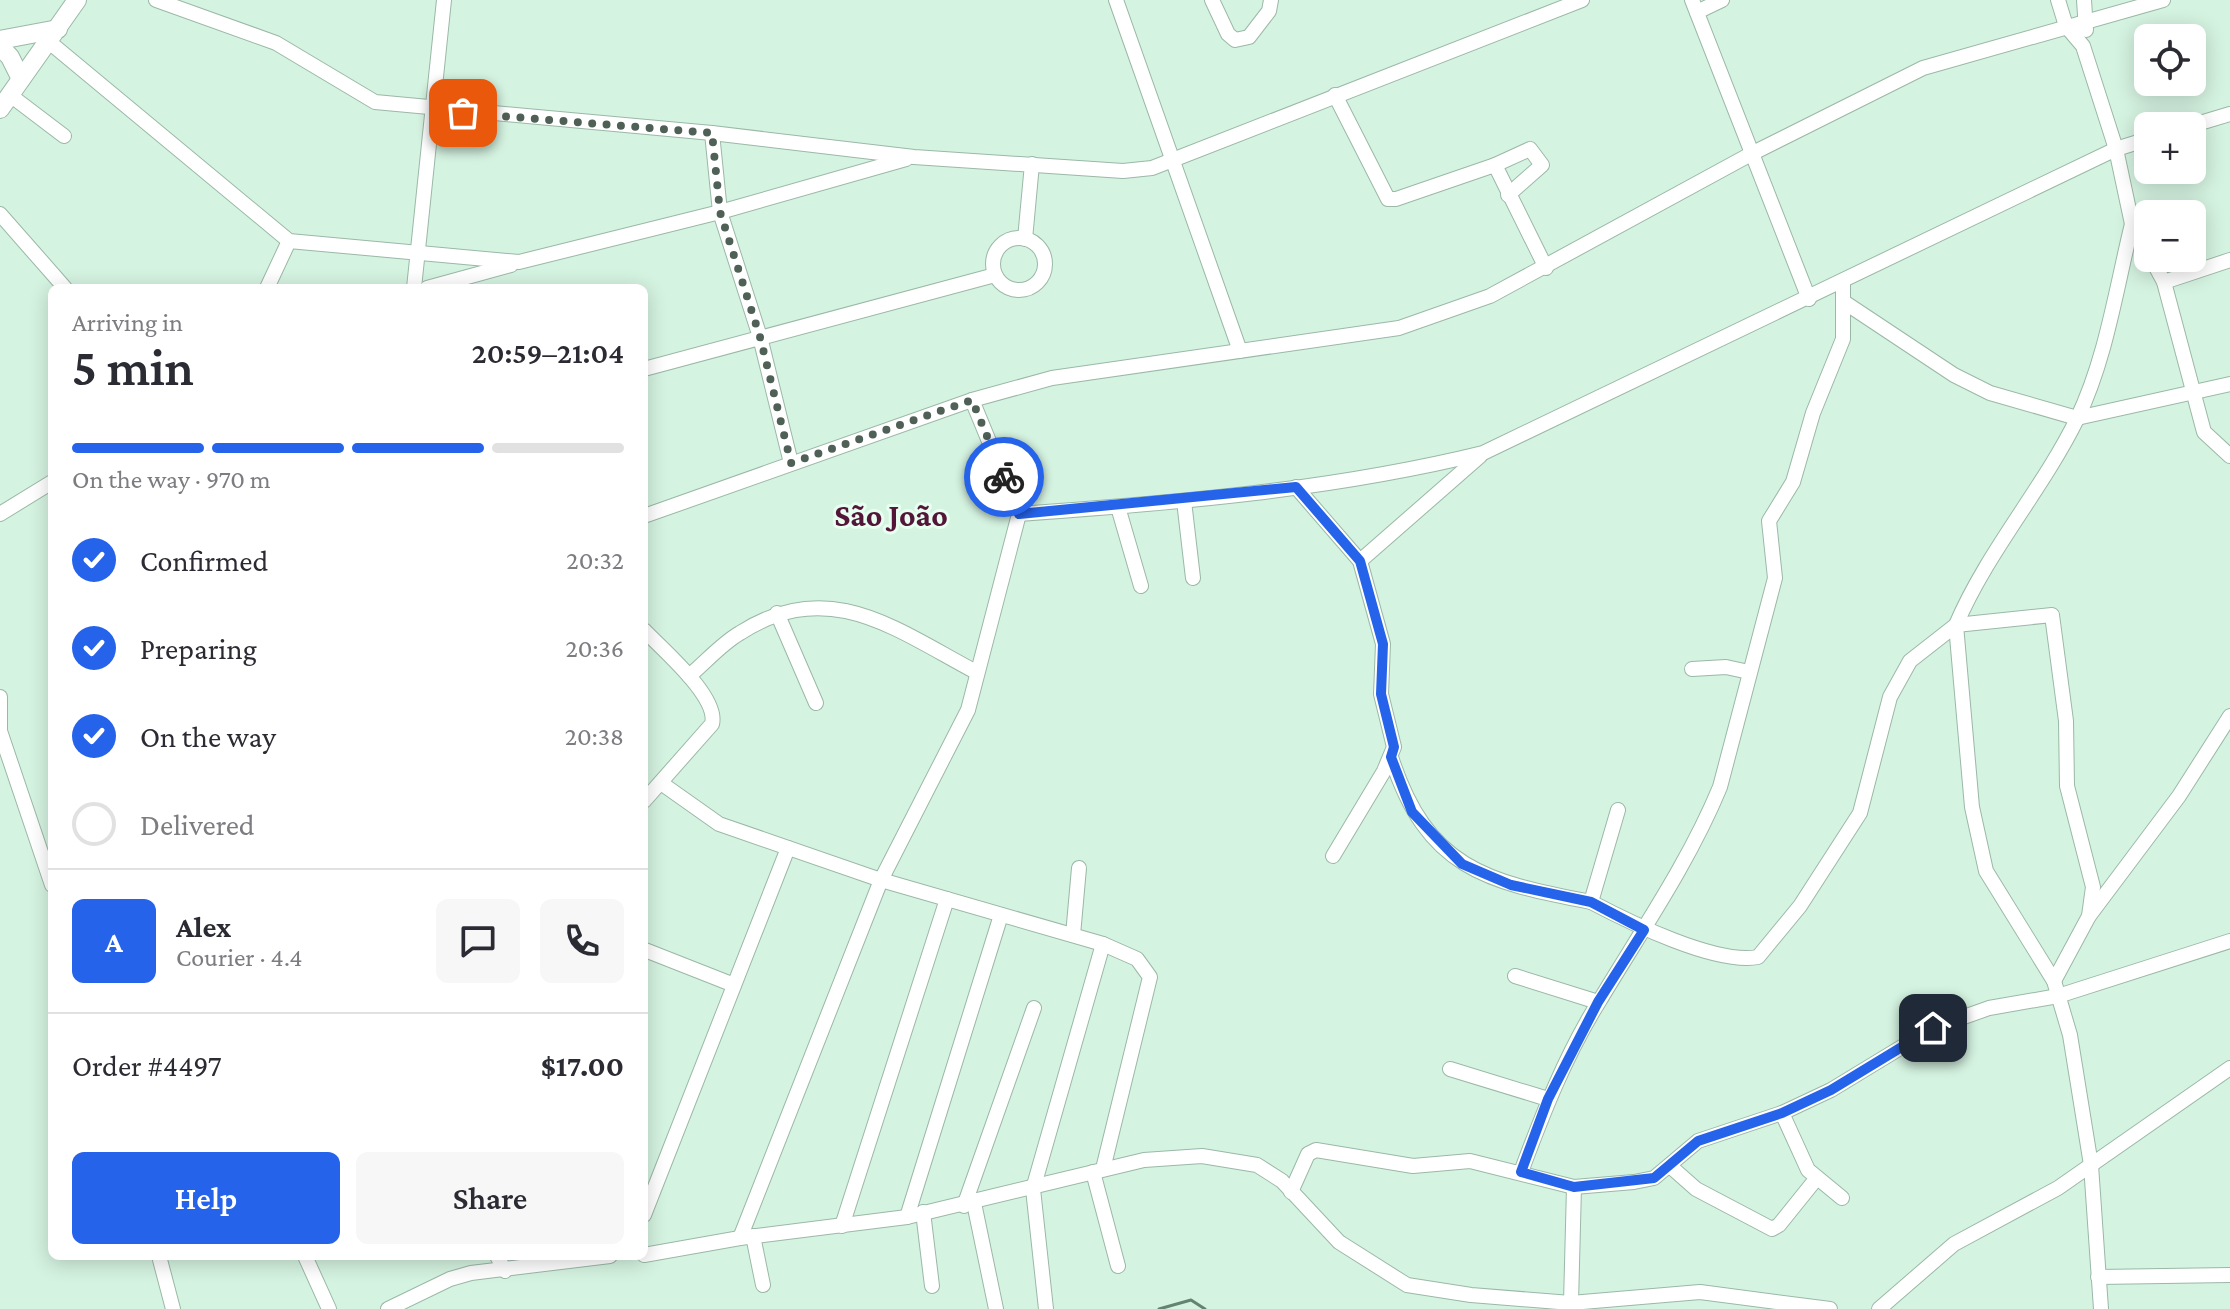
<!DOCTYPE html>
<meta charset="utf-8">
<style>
:root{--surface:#fff;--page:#f7f7f7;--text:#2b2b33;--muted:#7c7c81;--line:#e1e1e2;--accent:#2563eb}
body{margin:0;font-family:"Crimson Pro",serif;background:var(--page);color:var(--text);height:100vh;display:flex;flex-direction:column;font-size:30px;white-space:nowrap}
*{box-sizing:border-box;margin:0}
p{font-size:26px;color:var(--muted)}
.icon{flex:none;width:44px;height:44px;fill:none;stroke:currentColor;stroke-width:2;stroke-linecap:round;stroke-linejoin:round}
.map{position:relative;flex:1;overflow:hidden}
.side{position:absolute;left:48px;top:284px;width:600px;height:976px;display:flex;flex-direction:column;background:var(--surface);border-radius:12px;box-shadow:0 4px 20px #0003}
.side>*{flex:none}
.tools{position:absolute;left:2134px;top:24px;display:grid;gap:16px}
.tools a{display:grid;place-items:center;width:72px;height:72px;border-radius:12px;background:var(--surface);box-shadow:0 4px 20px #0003;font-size:40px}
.pin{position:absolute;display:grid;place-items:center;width:68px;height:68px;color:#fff;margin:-34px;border-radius:16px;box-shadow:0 4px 12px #0006}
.courier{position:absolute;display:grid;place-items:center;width:80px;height:80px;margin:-40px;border:6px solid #2563eb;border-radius:50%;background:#fff;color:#222;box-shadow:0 2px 10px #0007}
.summary em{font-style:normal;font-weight:600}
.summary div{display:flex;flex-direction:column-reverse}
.summary{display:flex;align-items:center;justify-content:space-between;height:136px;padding:0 24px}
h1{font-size:52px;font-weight:600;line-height:60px}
.bar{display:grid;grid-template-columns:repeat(4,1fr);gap:12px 8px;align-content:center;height:96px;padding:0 24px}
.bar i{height:10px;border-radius:6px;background:var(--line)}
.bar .selected{background:var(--accent)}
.bar p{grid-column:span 4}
.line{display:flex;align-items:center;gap:20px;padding:0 24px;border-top:2px solid var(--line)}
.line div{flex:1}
.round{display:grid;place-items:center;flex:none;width:84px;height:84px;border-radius:12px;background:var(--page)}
ol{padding:0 24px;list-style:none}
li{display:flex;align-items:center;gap:24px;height:88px}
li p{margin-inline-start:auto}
li .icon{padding:8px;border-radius:50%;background:var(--accent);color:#fff;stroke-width:4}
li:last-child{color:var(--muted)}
li i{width:44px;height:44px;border:4px solid var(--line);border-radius:50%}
.button{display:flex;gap:16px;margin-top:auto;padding:16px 24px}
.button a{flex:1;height:92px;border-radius:12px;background:var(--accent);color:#fff;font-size:32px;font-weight:600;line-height:92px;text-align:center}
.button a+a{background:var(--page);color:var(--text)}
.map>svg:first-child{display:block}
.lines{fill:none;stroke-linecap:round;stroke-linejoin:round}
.stream{stroke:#628471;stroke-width:3}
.minor-casing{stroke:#9bb8a7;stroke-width:16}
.major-casing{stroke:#9bb8a7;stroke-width:20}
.minor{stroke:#fff;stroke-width:14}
.major{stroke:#fff;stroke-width:18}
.done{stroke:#4f6057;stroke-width:8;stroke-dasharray:0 14.4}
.route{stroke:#2563eb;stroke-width:10}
.labels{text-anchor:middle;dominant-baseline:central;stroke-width:6;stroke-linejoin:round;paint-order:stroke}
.district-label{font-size:32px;font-weight:bold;fill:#541638;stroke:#e6fff0}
</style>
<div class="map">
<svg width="2230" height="1309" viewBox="0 0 2230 1309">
<rect width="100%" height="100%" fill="#d5f3e1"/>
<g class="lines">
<path class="stream" d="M1159,1309L1191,1300L1205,1309"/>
<g class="minor-casing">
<g id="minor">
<path d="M156,0L276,43L375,102L712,133L914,157L1123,171L1152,168L1582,0"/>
<path d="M1116,0L1240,351"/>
<path d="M1212,0L1228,34L1235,40L1249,37L1269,11L1271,0"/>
<path d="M1692,0L1809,299"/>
<path d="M2058,0L2066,26L2083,46L2116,149L2132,224L2148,253"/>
<path d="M2084,0L2086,30"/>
<path d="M1697,12L1722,0"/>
<path d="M48,41L289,241L519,262L720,212L906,159"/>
<path d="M10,95L64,136"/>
<path d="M1335,95L1388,199H1396L1495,165L1546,268"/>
<path d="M2190,126L2230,114"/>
<path d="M712,133L720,212L760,337L791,463"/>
<path d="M1495,165L1530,149L1542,165L1508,195"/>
<path d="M0,214L65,288"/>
<circle cx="1019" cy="264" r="26"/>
<path d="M1025,239L1032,164"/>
<path d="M2151,258L2164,282L2204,432L2230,456"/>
<path d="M2164,282L2230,260"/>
<path d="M267,288L289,241"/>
<path d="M414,288L444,0"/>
<path d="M427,288L511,265"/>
<path d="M1844,302L1954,375L1990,393L2077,418L2230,384"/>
<path d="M644,369L995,275"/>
<path d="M1296,487L1360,561L1383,644L1381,694L1394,747L1384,771L1333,856"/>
<path d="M1184,501L1193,578"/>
<path d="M1118,507L1141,586"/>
<path d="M0,514L52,482"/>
<path d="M1019,514C1175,503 1332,490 1483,453L2116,149L2148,139"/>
<path d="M644,516L972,400L1052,378L1399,328L1490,296L1751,154L1923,68L2163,0"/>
<path d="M1360,561L1480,456"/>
<path d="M777,613L816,703"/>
<path d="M644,630C663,650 719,697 712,724L644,801"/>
<path d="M1692,669L1726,667L1749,672"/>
<path d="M689,676C706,662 721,644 740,633C829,576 895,629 976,672"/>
<path d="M0,697V730"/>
<path d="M0,731L52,885"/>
<path d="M1391,757C1427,868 1485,882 1591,902"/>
<path d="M661,783L719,824L881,880L1103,944L1137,959L1150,977L1103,1169"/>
<path d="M1618,810L1591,902C1629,922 1716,965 1758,957L1800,906L1860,813L1890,697L1910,661L1956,625L2052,615L2066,721L2067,786L2093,887L2089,916"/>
<path d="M1073,935L1079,868"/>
<path d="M645,950L734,985"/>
<path d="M1515,976L1598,1002"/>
<path d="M2054,981L2089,916L2179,796L2230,716"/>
<path d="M1450,1069L1548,1099"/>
<path d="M1782,1113L1808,1170L1842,1198"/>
<path d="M1670,1166L1696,1189L1772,1229L1779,1225L1816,1179"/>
<path d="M1093,1172L1118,1266"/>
<path d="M1521,1172C1543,1113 1566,1054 1600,1000C1642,930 1689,862 1720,787L1775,578L1769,521L1793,482L1813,413L1843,339V283"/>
<path d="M1291,1192L1308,1154L1316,1150L1413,1166L1470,1161L1574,1187L1634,1182L1654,1178L1698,1141L1782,1113L1831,1090L1933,1028L1989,1008L2058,996L2230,941"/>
<path d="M974,1203L996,1309"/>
<path d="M964,1206L1034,1008"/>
<path d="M923,1212L932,1286"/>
<path d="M644,1215L788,848"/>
<path d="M907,1217L1001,915"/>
<path d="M842,1226L947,899"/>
<path d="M753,1236L763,1285"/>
<path d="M740,1238L881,880L968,710L1019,514L972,400"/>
<path d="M644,1255L740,1238L907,1217L1144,1160L1202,1156L1257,1165L1282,1181L1339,1242L1407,1285L1471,1295L1571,1303L1700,1292L1830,1309"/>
<path d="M159,1256L173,1309"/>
<path d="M305,1256L329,1309"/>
<path d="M497,1256L505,1271"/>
<path d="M2098,1277L2230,1275"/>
<path d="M1571,1303L1574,1187"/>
<path d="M388,1309L450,1279L471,1273L610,1256"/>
<path d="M1046,1309L1033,1189L1103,944"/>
<path d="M1879,1309L1954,1244L2058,1188L2230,1068"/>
<path d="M2101,1309L2091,1165L2070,1035L2054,981L1986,871L1972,807L1956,625C1987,552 2042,490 2077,419C2106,359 2116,289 2132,224"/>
</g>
</g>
<g class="major-casing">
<g id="major">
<path d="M0,40L58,29"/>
<path d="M0,46L10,57L21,79"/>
<path d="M0,109L77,0"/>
</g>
</g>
<use href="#minor" class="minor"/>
<use href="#major" class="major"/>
</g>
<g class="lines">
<path class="done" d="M463,113L712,133L720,212L760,337L791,463L972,400L1004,477"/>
<path class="route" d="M1004,477L1019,514L1296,487L1360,561L1383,644L1381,694L1394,747L1391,757L1412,812L1462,864L1511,885L1591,902L1644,930L1598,1002L1548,1099L1521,1172L1574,1187L1654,1178L1698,1141L1782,1113L1831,1090L1933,1028"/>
</g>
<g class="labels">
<g class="district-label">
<text x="891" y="515">São João</text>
</g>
</g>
</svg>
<div class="tools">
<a><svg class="icon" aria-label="locate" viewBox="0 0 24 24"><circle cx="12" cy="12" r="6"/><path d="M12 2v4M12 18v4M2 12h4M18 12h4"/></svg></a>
<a>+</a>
<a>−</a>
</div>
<div class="pin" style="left:463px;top:113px;background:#ea580c"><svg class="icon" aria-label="bag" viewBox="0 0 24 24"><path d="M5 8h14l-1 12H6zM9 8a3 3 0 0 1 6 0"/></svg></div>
<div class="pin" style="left:1933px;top:1028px;background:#1f2937"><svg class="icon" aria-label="home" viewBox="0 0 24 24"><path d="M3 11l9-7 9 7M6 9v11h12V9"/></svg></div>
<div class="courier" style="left:1004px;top:477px"><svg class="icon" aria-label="bike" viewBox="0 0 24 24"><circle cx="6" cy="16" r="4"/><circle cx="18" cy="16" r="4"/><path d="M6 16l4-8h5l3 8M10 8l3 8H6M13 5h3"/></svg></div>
<section class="side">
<div class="summary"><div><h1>5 min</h1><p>Arriving in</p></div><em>20:59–21:04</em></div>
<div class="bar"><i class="selected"></i><i class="selected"></i><i class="selected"></i><i></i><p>On the way · 970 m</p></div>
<ol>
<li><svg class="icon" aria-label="check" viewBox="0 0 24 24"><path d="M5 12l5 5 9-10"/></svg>Confirmed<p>20:32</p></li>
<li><svg class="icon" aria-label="check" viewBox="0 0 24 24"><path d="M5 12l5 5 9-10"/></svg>Preparing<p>20:36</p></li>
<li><svg class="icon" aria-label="check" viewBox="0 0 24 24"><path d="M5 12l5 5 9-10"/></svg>On the way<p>20:38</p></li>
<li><i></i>Delivered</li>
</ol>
<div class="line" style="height:144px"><b class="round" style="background:var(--accent);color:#fff">A</b><div><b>Alex</b><p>Courier · 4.4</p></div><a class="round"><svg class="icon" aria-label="chat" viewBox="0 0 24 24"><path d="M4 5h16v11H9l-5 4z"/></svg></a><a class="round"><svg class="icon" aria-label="phone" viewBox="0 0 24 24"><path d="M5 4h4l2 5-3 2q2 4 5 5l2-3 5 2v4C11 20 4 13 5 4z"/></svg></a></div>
<div class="line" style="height:104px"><div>Order #4497</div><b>$17.00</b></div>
<div class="button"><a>Help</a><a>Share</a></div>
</section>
</div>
